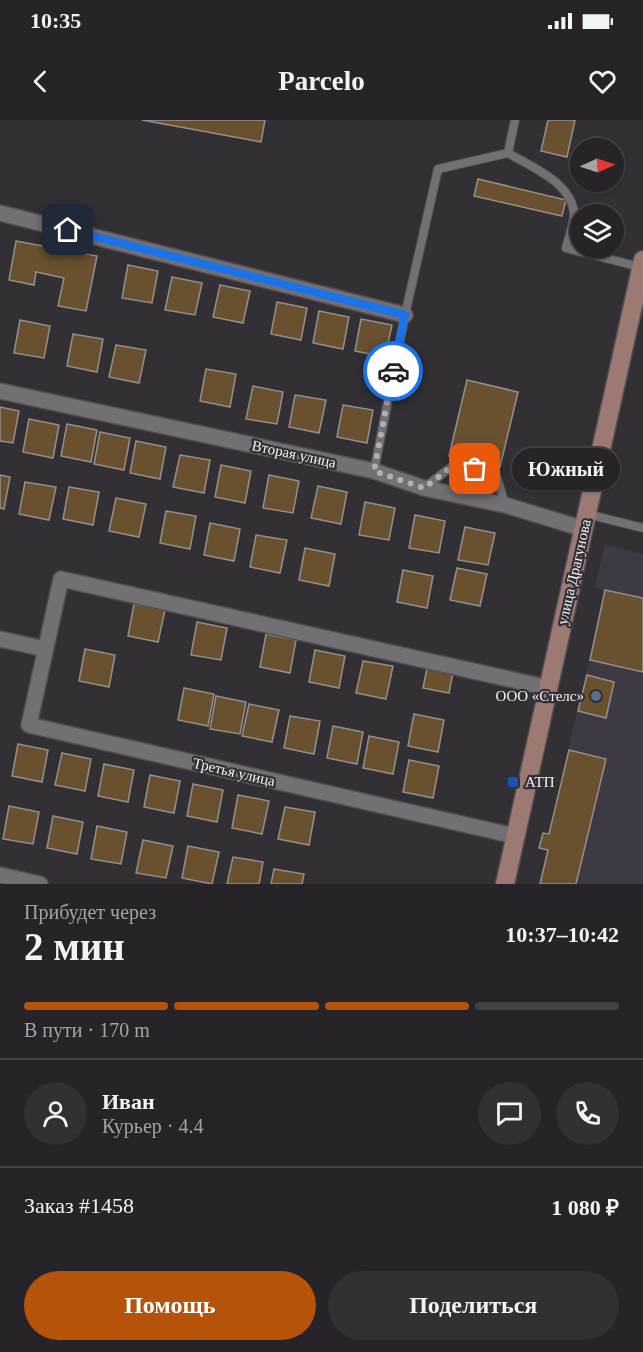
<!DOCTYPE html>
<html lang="ru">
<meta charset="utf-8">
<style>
:root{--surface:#262428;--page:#323034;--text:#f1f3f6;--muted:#a4a4a8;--line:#424145;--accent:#b45309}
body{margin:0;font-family:Georgia,serif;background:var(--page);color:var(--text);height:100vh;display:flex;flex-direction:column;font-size:22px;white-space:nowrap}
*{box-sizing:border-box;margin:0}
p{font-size:20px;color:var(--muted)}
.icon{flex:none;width:33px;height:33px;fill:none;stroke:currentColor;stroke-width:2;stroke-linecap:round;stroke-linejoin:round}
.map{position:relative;height:764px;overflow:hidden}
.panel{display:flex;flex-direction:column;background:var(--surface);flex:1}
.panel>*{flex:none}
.needle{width:39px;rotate:87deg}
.buttons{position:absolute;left:570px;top:18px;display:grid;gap:12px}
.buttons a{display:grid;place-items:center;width:54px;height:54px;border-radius:50%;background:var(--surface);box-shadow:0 2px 4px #0004,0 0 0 2px var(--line);font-size:30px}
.pin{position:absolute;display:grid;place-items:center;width:51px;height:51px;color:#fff;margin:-26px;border-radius:12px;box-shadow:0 3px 9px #0006}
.courier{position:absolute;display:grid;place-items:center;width:60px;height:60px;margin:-30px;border:4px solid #1a73e8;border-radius:50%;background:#fff;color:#222;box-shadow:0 2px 8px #0007}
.bubble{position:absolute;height:42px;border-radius:21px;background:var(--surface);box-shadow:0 2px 4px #0004,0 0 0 2px var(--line);font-size:20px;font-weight:800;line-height:42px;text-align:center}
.summary em{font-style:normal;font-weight:800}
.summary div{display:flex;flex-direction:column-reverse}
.summary{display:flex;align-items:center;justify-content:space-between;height:102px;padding:0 24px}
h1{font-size:39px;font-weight:800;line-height:45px}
.bar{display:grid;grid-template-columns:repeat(4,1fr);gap:9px 6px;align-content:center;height:72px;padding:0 24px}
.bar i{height:8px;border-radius:4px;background:var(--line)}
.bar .on{background:var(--accent)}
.bar p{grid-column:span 4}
.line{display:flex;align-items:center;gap:15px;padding:0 24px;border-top:2px solid var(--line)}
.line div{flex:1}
.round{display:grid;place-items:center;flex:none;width:63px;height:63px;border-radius:32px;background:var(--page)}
.cta{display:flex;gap:12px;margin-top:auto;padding:12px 24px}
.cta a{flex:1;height:69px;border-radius:36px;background:var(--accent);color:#fff;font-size:24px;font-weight:800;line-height:69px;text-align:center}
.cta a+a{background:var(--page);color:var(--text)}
.status{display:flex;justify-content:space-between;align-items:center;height:42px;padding:0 30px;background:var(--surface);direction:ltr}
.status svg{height:16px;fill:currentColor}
header{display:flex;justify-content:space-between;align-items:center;height:78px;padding:0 24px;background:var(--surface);font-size:27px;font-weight:800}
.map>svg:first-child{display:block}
.built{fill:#3f3943}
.building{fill:#695130;stroke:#93908b;stroke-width:1.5}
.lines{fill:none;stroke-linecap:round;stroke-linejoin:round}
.lane-casing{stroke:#4f4d50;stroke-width:10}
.street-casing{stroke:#4f4d50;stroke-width:18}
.secondary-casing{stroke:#4f4d50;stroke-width:21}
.lane{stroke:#737075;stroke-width:8}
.street{stroke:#737075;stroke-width:15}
.secondary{stroke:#9d7974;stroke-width:18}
.done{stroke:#b1afb2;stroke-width:6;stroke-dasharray:0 10.8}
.route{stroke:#1a73e8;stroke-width:8}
.service-dot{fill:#5c6f8a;stroke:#333035;stroke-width:2}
.transit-dot{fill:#1a4fb4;stroke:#333035;stroke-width:2}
.labels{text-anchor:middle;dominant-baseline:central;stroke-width:4.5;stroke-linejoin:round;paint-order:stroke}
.street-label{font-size:15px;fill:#f5f3f6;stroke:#333035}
.poi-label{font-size:15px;fill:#f5f3f6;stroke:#333035;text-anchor:end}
</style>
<div class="status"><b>10:35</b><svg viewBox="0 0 49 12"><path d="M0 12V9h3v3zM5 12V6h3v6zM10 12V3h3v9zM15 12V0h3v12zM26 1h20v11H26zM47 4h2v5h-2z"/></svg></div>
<header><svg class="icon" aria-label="back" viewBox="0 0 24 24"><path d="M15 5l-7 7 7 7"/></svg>Parcelo<svg class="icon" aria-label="heart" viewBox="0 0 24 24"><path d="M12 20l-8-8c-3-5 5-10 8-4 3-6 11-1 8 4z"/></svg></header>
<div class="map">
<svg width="643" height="764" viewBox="0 0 643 764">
<rect width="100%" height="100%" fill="#333035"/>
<path class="built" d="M605,425L643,434V764H540L547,731L539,728L543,713L549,714L605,470L595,467Z"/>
<g class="building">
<path d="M142,0H265L261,22Z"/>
<path d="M548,0H575L567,37L541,31Z"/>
<path d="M478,59L566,80L562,96L474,76Z"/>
<path d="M16,121L97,136L86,191L58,186L64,158L36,152L34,165L9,160Z"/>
<path d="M128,145L158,151L152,183L122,178Z"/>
<path d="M172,157L202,163L195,195L165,190Z"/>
<path d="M220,165L250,171L243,203L213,197Z"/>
<path d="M277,182L307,188L301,220L271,214Z"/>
<path d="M319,191L349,197L343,229L313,223Z"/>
<path d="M361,199L392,205L385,237L355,231Z"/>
<path d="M20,200L50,206L44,238L14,233Z"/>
<path d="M73,214L103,219L97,252L67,246Z"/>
<path d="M116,225L146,230L139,263L109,257Z"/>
<path d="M206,249L236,254L230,287L200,281Z"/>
<path d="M467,260L518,272L500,347L449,336Z"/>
<path d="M253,266L283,272L277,304L246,299Z"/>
<path d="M295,275L326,280L319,313L289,307Z"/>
<path d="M343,285L373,290L367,323L337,317Z"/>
<path d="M0,287L19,291L13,323L0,321Z"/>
<path d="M29,299L59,305L53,338L23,332Z"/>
<path d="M67,304L97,310L91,342L61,336Z"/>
<path d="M100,312L130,318L124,350L94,344Z"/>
<path d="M136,321L166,327L160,359L130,353Z"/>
<path d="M180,335L210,340L204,373L173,367Z"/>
<path d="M221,345L251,351L245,383L215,377Z"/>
<path d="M0,355L10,357L4,389L0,388Z"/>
<path d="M269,355L299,361L293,393L263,388Z"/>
<path d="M25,362L56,367L49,400L19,394Z"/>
<path d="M318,366L347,372L341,404L311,398Z"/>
<path d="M69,367L99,372L93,405L63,399Z"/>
<path d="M116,378L146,384L139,417L109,411Z"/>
<path d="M365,382L395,388L389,420L359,415Z"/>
<path d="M166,391L196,396L190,429L160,423Z"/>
<path d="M415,395L445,401L439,433L409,428Z"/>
<path d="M210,403L240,409L234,441L204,435Z"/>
<path d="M465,407L495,413L488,445L458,440Z"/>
<path d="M256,415L287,420L280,453L250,447Z"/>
<path d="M305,428L335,434L329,466L299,460Z"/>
<path d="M457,448L487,454L480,486L450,480Z"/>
<path d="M403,450L433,456L427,488L397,482Z"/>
<path d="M605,470L643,478V552L590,540Z"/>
<path d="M134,484L165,490L158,522L128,516Z"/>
<path d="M197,502L227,508L221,540L191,535Z"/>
<path d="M266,514L296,520L290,553L260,547Z"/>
<path d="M85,529L115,535L109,567L79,561Z"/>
<path d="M315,530L345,536L339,568L309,562Z"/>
<path d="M363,541L393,546L386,579L356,573Z"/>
<path d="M427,548L453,552L449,573L423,568Z"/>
<path d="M587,555L614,562L606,598L578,591Z"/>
<path d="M184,568L214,574L208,606L178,600Z"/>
<path d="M216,576L246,582L240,614L210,609Z"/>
<path d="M249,584L279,590L272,622L242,616Z"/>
<path d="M414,594L444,600L438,632L408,626Z"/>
<path d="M290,596L320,601L314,634L284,628Z"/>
<path d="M333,606L363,612L357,644L327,638Z"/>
<path d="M369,616L399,622L393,654L363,648Z"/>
<path d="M18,624L48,630L42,662L12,656Z"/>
<path d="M569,630L606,639L576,764H540L548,730L539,728L543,713L549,714Z"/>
<path d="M62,633L91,639L85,671L55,665Z"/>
<path d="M409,640L439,646L433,678L403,672Z"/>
<path d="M104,644L134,650L128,682L98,676Z"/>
<path d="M150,655L180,661L174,693L144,687Z"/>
<path d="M193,664L223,670L217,702L187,696Z"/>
<path d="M238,675L269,681L262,714L232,708Z"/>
<path d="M9,686L39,692L33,724L3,719Z"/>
<path d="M285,687L315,692L309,725L278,719Z"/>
<path d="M53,696L83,702L77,734L47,728Z"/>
<path d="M97,706L127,712L121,744L91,739Z"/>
<path d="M143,720L173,726L166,758L136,753Z"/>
<path d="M188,726L219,732L212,764L182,758Z"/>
<path d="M233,737L263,742L259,764H227Z"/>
<path d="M274,749L304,754L302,764H271Z"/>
</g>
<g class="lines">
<g class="lane-casing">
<g id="lane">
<path d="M508,33C531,47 574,63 574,96C573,106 569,118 566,128L640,147"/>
<path d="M374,351L405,195L438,49L508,33L515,0"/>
<path d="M425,367L454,345L496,354L505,385"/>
<path d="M587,394L643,408"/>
</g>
</g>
<g class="street-casing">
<g id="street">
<path d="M0,93L405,195"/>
<path d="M0,271L374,351L424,368L505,385L584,409"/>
<path d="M0,519L45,529"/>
<path d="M515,716L29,605L61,459L549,568"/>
<path d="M0,755L40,764"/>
</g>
</g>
<g class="secondary-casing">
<path id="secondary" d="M505,764L643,140"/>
</g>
<use href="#lane" class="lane"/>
<use href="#street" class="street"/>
<use href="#secondary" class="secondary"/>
</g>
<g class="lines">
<path class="done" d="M393,251L374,351L424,368L454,345L475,349"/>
<path class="route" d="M68,110L405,195L393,251"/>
</g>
<circle class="service-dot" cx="596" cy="576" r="6"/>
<rect class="transit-dot" x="507" y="656" width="12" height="12" rx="3"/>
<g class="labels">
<g class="street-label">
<text transform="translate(294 334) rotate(12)">Вторая улица</text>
<text transform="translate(574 452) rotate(-77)">улица Драгунова</text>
<text transform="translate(234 652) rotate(13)">Третья улица</text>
</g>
<g class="poi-label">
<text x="584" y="576">ООО «Стелс»</text>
<text x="525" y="662" text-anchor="start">АТП</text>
</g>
</g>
</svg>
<div class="buttons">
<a><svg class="needle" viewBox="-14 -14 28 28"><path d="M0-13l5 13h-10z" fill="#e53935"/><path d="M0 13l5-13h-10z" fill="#a4a4a8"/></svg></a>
<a><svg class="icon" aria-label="layers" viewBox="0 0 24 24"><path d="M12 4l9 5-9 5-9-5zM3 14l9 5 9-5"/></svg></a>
</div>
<div class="pin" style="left:475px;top:349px;background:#ea580c"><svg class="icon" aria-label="bag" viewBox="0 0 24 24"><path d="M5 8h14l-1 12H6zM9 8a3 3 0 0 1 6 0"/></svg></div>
<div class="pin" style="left:68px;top:110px;background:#1f2937"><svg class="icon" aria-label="home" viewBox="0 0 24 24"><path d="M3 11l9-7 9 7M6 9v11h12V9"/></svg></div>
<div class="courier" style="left:393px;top:251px"><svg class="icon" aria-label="car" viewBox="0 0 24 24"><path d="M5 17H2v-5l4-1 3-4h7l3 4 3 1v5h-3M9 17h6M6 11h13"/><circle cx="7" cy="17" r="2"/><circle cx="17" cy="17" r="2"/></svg></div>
<div class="bubble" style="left:512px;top:328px;width:108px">Южный</div>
</div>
<section class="panel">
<div class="summary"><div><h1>2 мин</h1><p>Прибудет через</p></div><em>10:37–10:42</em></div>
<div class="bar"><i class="on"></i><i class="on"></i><i class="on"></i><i></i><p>В пути · 170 m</p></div>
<div class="line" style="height:108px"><a class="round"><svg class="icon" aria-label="person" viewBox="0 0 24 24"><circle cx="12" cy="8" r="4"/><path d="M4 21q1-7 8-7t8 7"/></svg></a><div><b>Иван</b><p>Курьер · 4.4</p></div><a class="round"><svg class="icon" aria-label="chat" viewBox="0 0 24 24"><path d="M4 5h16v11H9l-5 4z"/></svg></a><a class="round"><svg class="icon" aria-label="phone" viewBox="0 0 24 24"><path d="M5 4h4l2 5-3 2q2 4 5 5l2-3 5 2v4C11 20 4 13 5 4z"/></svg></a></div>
<div class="line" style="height:78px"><div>Заказ #1458</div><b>1 080 ₽</b></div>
<div class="cta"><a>Помощь</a><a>Поделиться</a></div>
</section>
